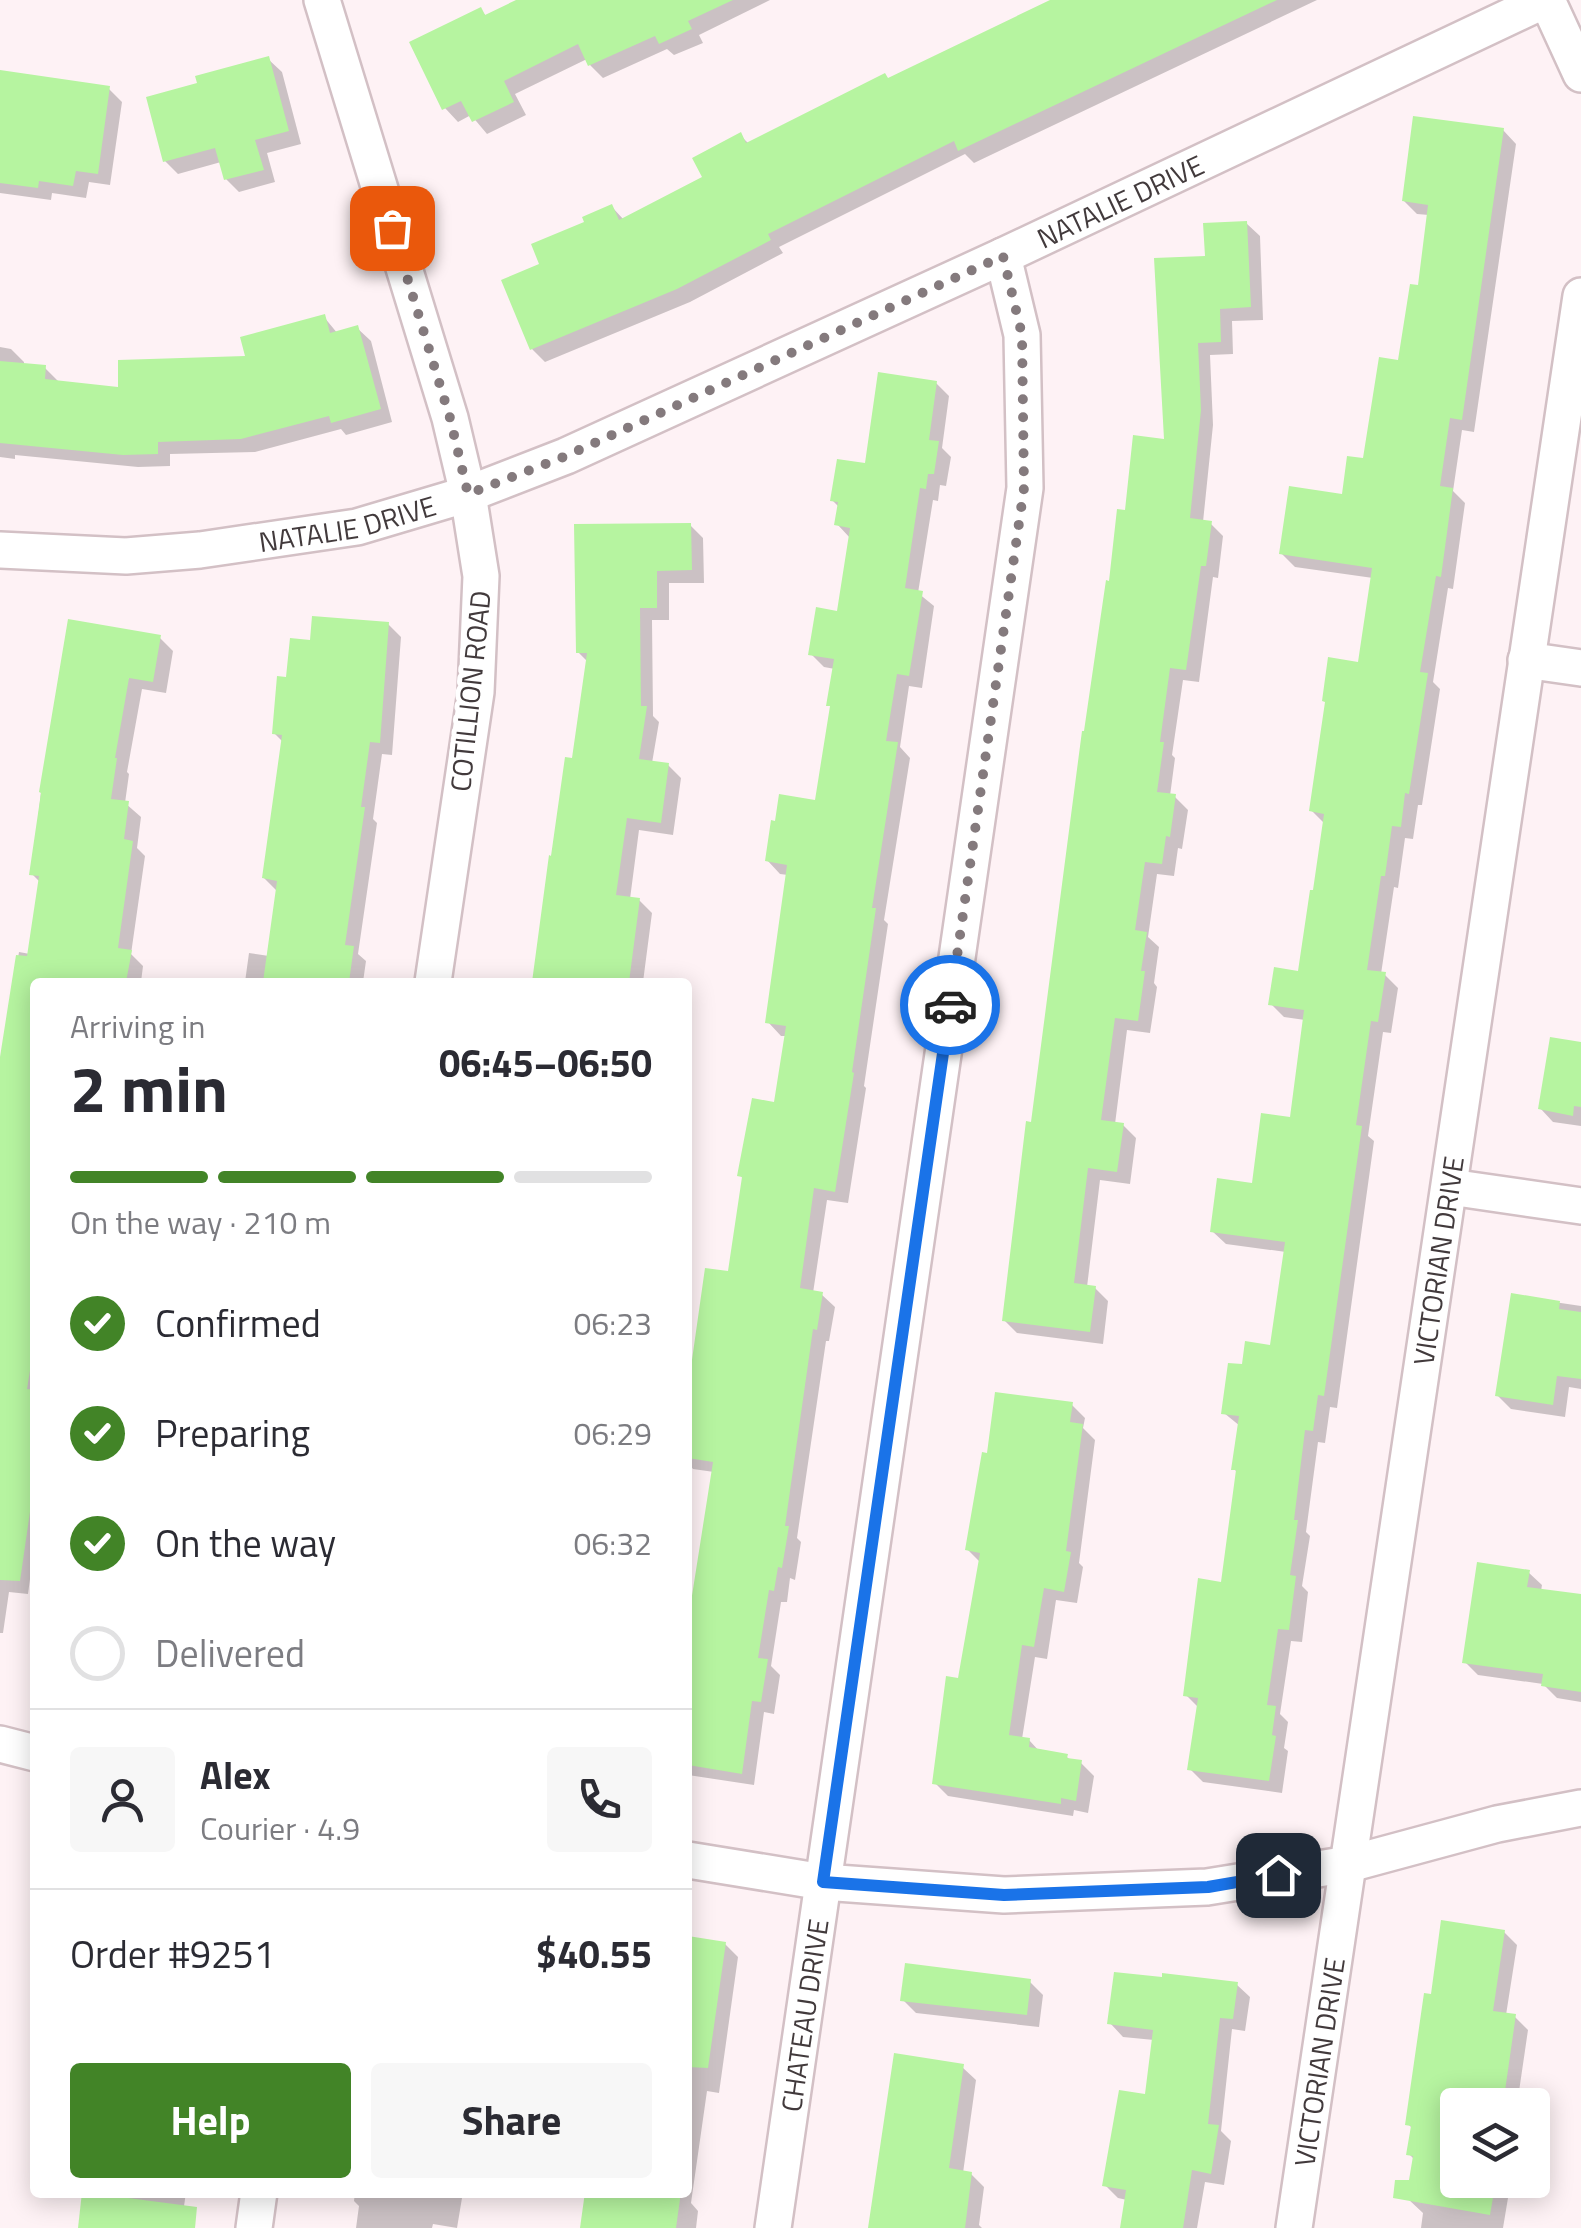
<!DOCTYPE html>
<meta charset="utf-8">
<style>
:root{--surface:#fff;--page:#f7f7f7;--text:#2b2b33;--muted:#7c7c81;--line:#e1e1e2;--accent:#428427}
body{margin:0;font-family:"Titillium Web",sans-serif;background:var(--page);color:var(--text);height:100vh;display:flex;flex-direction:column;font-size:38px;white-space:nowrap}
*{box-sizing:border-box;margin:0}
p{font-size:32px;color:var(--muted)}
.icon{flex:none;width:55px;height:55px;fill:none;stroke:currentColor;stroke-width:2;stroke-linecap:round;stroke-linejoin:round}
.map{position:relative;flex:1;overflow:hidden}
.side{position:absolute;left:30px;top:978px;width:662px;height:1220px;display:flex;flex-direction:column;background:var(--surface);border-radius:10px;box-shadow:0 5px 25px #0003}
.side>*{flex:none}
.buttons{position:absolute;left:1440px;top:2088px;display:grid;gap:20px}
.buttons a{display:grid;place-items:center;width:110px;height:110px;border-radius:10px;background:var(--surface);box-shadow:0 5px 25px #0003;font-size:50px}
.pin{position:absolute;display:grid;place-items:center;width:85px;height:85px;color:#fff;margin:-42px;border-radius:20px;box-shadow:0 5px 15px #0006}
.courier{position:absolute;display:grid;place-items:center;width:100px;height:100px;margin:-50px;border:8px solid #1a73e8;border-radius:50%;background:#fff;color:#222;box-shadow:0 2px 12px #0007}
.head em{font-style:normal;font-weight:700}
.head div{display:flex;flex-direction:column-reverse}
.head{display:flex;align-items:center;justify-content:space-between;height:170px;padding:0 40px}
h1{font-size:65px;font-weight:700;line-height:75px}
.bar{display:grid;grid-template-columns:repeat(4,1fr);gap:15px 10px;align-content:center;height:120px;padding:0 40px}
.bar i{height:12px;border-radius:8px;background:var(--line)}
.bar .current{background:var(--accent)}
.bar p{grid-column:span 4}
.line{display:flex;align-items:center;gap:25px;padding:0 40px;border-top:2px solid var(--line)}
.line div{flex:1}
.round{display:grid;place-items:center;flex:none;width:105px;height:105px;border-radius:10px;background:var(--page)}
ol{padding:0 40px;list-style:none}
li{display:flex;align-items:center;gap:30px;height:110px}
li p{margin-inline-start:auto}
li .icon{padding:10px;border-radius:50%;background:var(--accent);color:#fff;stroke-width:4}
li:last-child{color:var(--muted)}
li i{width:55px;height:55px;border:5px solid var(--line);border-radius:50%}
.button{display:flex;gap:20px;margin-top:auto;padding:20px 40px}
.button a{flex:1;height:115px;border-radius:10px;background:var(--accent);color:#fff;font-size:40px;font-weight:700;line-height:115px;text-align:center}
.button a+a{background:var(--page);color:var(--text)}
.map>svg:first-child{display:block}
.shadow{fill:#0003}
.building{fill:#b6f4a0}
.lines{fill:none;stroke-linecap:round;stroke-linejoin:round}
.street-casing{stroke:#d3c0c5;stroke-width:40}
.street{stroke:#fff;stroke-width:35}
.done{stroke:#847a7d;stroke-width:10;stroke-dasharray:0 18}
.route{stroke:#1a73e8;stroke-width:12}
.labels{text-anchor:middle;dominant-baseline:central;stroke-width:10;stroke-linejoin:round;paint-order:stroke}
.street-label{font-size:28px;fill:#423a3c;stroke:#fff}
</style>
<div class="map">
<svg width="1581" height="2228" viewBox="0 0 1581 2228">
<rect width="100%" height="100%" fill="#fef2f5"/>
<g class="shadow">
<path d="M522,0H770L699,35L703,43L674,55L667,49L603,78L590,65L587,59L515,94L526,115L487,134L471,115L458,122L445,108L481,10L487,17Z"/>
<path d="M1055,0H1317L974,163L965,154L779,247L783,253L690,302L545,362L532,349L543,265L587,223L612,207L624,220L706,178L740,135L749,144Z"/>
<path d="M268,59L282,72L301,144L267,153L275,182L239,192L226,179L221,162L178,174L165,161L200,85Z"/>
<path d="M0,80L109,89L122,102L110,185L89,182L86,198L52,193L51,200L0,193Z"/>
<path d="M1503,130L1516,144L1474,432L1462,430L1453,491L1465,503L1453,589L1448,588L1433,682L1440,689L1422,805H1418L1413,839L1405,838L1398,888L1394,887L1381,974L1385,975L1398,988L1391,1033L1383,1032L1368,1136L1374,1141L1337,1408L1330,1407L1325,1443L1318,1442L1306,1532L1310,1536L1302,1586L1308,1592L1302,1642L1291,1641L1280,1714L1288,1722L1284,1748L1288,1751L1282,1793L1203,1782L1190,1769L1199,1708L1186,1695L1223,1584L1239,1474L1234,1469L1240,1426L1224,1413L1244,1367L1272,1347L1286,1252L1226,1244L1212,1231L1254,1186L1292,1120L1305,1020L1284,1017L1271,1004L1300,974L1315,893L1325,824L1312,811L1360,665L1373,578L1295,567L1282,554L1344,497L1365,461L1400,363L1420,288L1429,215L1417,214L1404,201Z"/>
<path d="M1246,223L1260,236L1263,320L1232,321L1233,354L1210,355L1213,425L1203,522L1210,523L1223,536L1218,578L1213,577L1199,682L1183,680L1172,755L1175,758L1170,796L1175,797L1188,810L1182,849L1178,848L1174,876L1157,874L1148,937L1159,947L1154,983L1157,987L1150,1033L1127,1030L1115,1124L1123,1125L1136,1138L1130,1184L1100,1180L1087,1287L1095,1288L1108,1301L1103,1344L1017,1333L1004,1320L1111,584L1127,512L1167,442L1207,258Z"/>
<path d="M324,317L338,334L357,328L371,341L392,422L346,435L341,429L255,452L170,454V466L138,467L15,455V459L0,457V347L11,349L24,362V366L45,368L58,381L121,390L249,359Z"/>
<path d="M936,383L949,396L942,448L951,457L946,486L940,485L938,501L933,500L918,593L934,606L922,688L909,686L900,747L910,758L884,920L888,924L864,1086L866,1088L848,1203L827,1200L813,1293L821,1294L835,1307L829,1341H826L797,1538L801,1542L795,1580L790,1578L787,1602H781L771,1666L780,1675L774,1714L764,1712L754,1785L688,1775V1637L714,1472L693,1469L688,1463V1404L707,1270L730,1274L744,1180L740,1175L776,1105L787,1036H781L768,1022L788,875L780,874L767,860L817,803L833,708L835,669L824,667L811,654L839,614L851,539L837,524L839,507L833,501L868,466Z"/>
<path d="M690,525L703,538L704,583H669V620H652L653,716L659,722L652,763L668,765L681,778L673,835L639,830L630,899L639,900L652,913L643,982H535L551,858L574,761L588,662L578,652Z"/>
<path d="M388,624L401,637L392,755L382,754L373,819L377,823L358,954L366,961L363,982H245L249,953L269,956L278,892L264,878L283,742L275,734L289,680L312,643Z"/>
<path d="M160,638L173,651L166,693L142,689L127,772L129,774L125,803L141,817L137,848L145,856L131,954L143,966L141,982H35V1557H33L28,1594L9,1592L3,1633H0V1067L19,952L30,954L41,883L32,874L41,792Z"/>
<path d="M1581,1044V1126L1553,1122L1540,1108Z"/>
<path d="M1513,1296L1581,1306V1389L1569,1387L1565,1417L1511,1409L1498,1396Z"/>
<path d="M1072,1405L1085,1418L1083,1428L1095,1440L1079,1563L1083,1567L1077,1603L1056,1600L1047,1659L1035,1657L1022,1739L1029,1740L1040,1752L1066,1756L1071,1761L1081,1763L1094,1776L1088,1813L1074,1810L1073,1816L948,1796L935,1783L960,1681L981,1563L968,1550L989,1456Z"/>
<path d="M1528,1572L1542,1585L1541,1591L1581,1596V1702L1557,1698L1543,1684L1478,1675L1465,1662Z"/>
<path d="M1504,1932L1517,1945L1506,2015L1514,2016L1528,2030L1517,2105H1458V2180H1511L1503,2228H1421L1423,2213L1408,2199L1415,2160L1409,2154L1413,2129L1408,2124L1433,1997Z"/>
<path d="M688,1939L725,1944L738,1957L719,2093L707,2091L691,2203L698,2211L696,2228H582L587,2192H688Z"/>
<path d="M1030,1982L1043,1995L1039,2027L916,2013L903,2000Z"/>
<path d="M1236,1984L1250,1997L1245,2031L1232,2029L1221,2131L1231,2141L1224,2185L1205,2182L1197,2228H1123L1127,2200L1118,2198L1105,2185L1147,2097L1154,2040L1123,2037L1110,2023Z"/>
<path d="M962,2067L976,2080L963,2173L971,2174L984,2187L979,2225L982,2228H871Z"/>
<path d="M91,2192H186L181,2228H80Z"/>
<path d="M355,2192H463L457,2228L433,2224L432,2228H356L359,2206L354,2201Z"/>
</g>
<g class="building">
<path d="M516,0H733L688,21L692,29L659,44L655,36L588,66L578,44L504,81L514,102L472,122L461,101L442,110L409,42L481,7L485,15Z"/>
<path d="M1050,0H1277L958,151L954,141L768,234L771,240L677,289L530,350L501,280L539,264L531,244L584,222L582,217L612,204L619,220L702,177L692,158L741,132L746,143L885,73L888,78Z"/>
<path d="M269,56L289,131L255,140L264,170L224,180L215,148L163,162L146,97L197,83L195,76Z"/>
<path d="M0,70L110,86L98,174L76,171L73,186L39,181L38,188L0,183Z"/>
<path d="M1413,116L1504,128L1462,420L1450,418L1440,486L1453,488L1441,577L1436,576L1420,672L1428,673L1409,794L1405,793L1401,827L1392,826L1385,876H1381L1367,970L1386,972L1378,1022L1371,1021L1356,1125L1362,1126L1324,1396L1318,1395L1313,1431L1305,1430L1294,1520H1298L1290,1575L1296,1576L1289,1630L1278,1629L1267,1705L1276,1706L1272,1735L1276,1736L1269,1781L1187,1770L1198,1698L1183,1696L1198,1578L1221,1582L1236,1470H1231L1239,1416L1221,1414L1228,1363L1242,1364L1245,1341L1270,1345L1285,1242L1210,1232L1217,1178L1252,1183L1261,1113L1290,1117L1304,1010L1268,1005L1274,967L1298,971L1310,890H1313L1324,814L1309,811L1325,702L1322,701L1328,657L1358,662L1372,568L1279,554L1289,486L1342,494L1347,456L1363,458L1379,357L1398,360L1410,284L1418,285L1428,205L1402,201Z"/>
<path d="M1247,221L1251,307L1220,309L1221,342L1198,343L1201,410L1190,518L1212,521L1206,566H1201L1186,670L1170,668L1160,742H1164L1157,792L1176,794L1170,837L1166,836L1162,864L1145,862L1135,930L1147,932L1141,971H1145L1138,1021L1115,1018L1101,1120L1124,1123L1117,1172L1088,1168L1074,1283L1096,1286L1090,1332L1002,1321L1026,1121L1031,1122L1082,731H1084L1106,580L1109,581L1117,509L1125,510L1133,435L1164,439L1154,258L1205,256L1203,223Z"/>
<path d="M325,314L330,333L358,325L381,409L331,423L329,416L241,439L158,442V454L123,455L0,443V361L46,365L45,379L118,387V360L245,356L240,337Z"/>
<path d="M878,372L937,381L929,440L939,441L934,474H928L926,489L920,488L905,588L923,591L909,676L897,674L886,741L898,742L872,908H876L852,1072L854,1073L835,1192L814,1188L800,1288L823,1292L817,1330L813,1329L785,1526H789L782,1568L778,1567L774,1591L769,1590L758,1658L768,1659L761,1702L752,1701L742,1774L688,1765V1621L713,1462L688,1458V1388L705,1268L728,1271L742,1177L737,1176L752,1098L774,1102L786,1026L765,1023L787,865L765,861L771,820L775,821L779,794L815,800L830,706H826L834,659L808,655L816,607L837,611L850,528L834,525L838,502L830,501L837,459L865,463Z"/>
<path d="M691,523L692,570L657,571V608H640L641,706H647L639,759L669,763L661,823L627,818L616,895L640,898L629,982H532L549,855L551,856L565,757L572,758L587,653H576L574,524Z"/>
<path d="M312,616L389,622L380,743L370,742L361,807H365L345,945L354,946L349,982H263L277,881L262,878L282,735L272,734L277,676L286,677L290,638L310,640Z"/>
<path d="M68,619L161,635L153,682L129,678L115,758H117L111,799L129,801L124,839L133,841L118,948L132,950L126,982H35V1339L27,1389L35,1390V1477L20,1581L0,1580V1057L16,955L27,956L39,876L29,875L41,793L39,792Z"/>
<path d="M1550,1037L1581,1042V1107L1574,1106L1573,1116L1538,1109Z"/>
<path d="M1511,1293L1560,1301L1559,1309L1581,1312V1379L1557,1376L1553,1405L1495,1396Z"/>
<path d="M995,1392L1073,1402L1070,1422L1083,1424L1066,1551L1071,1552L1064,1592L1044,1588L1034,1647L1022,1645L1009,1735L1030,1738L1029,1747L1068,1754L1067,1758L1082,1760L1076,1801L1061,1798V1804L932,1784L946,1676L958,1678L980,1553L965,1550L982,1452L987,1453Z"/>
<path d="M1477,1562L1530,1570L1527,1587L1581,1594V1692L1541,1686L1543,1674L1462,1663Z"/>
<path d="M1441,1920L1505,1930L1493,2011L1516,2014L1503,2105H1458V2180H1496L1490,2215L1393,2198L1395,2180H1409L1413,2156L1406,2155L1411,2126L1405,2125L1424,1993L1431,1994Z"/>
<path d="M688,1936L726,1942L708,2068L688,2067Z"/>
<path d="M905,1963L1031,1979L1027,2015L900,2001Z"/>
<path d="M1114,1972L1162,1977V1973L1238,1982L1233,2019L1220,2018L1208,2124L1219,2125L1211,2174L1192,2170L1183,2228H1120L1126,2190L1102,2186L1119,2090L1145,2094L1153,2030L1107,2024Z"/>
<path d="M894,2053L964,2064L949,2168L972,2172L965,2228H868Z"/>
<path d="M82,2192L197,2207L195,2228H78Z"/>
<path d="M585,2192H681L676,2228H580Z"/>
</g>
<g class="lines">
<g class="street-casing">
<g id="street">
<path d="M322,0L450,418L468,494L481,576L476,692L433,982"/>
<path d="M1547,0L1581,74"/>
<path id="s1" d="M0,550L126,556L200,550L357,527L468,494L566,456L1003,256L1545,0"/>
<path d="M1526,660L1581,668"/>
<path d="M1450,1187L1581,1206"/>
<path d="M0,1744L35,1753"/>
<path d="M688,1860L823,1882L1004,1895L1207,1887L1349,1864L1497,1824L1581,1808"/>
<path d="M254,2228L259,2192"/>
<path id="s2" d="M773,2228L1025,488L1022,335L1003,256"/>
<path id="s3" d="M1294,2228L1581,296"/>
</g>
</g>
<use href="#street" class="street"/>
</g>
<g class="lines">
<path class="done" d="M392,228L450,418L468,494L566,456L1003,256L1022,335L1024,488L950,1005"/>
<path class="route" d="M950,1005L823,1882L1004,1895L1208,1887L1278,1875"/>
</g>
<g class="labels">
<g class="street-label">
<text stroke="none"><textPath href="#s1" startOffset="1190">NATALIE DRIVE</textPath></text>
<text stroke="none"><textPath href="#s1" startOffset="350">NATALIE DRIVE</textPath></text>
<text transform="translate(470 691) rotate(-84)">COTILLION ROAD</text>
<text stroke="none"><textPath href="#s3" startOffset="978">VICTORIAN DRIVE</textPath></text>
<text stroke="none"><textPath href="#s2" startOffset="215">CHATEAU DRIVE</textPath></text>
<text stroke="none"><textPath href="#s3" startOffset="168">VICTORIAN DRIVE</textPath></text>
</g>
</g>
</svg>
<div class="buttons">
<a><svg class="icon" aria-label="layers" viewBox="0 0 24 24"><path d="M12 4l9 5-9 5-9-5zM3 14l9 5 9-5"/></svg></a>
</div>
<div class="pin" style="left:392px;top:228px;background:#ea580c"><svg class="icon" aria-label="bag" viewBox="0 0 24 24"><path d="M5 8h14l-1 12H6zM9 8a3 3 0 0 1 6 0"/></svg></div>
<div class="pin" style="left:1278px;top:1875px;background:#1f2937"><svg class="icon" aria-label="home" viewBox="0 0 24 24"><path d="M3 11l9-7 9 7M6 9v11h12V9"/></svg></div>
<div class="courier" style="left:950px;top:1005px"><svg class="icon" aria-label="car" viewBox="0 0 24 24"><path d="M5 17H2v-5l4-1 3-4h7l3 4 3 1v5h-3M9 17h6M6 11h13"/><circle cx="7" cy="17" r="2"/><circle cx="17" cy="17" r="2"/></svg></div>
<section class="side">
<div class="head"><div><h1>2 min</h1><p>Arriving in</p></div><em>06:45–06:50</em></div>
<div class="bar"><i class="current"></i><i class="current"></i><i class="current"></i><i></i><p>On the way · 210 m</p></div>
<ol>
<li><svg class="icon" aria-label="check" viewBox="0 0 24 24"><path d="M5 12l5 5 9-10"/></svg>Confirmed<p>06:23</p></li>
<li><svg class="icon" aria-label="check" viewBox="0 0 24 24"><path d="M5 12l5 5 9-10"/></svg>Preparing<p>06:29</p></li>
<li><svg class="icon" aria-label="check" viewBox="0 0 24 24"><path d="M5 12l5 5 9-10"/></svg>On the way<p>06:32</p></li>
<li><i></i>Delivered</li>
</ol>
<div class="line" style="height:180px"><a class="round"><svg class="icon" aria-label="person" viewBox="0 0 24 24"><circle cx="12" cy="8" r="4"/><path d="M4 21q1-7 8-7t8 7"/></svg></a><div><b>Alex</b><p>Courier · 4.9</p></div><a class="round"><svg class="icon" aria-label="phone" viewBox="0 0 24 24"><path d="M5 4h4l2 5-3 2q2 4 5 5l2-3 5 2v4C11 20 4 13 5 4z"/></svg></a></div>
<div class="line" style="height:130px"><div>Order #9251</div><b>$40.55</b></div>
<div class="button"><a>Help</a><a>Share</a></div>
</section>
</div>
